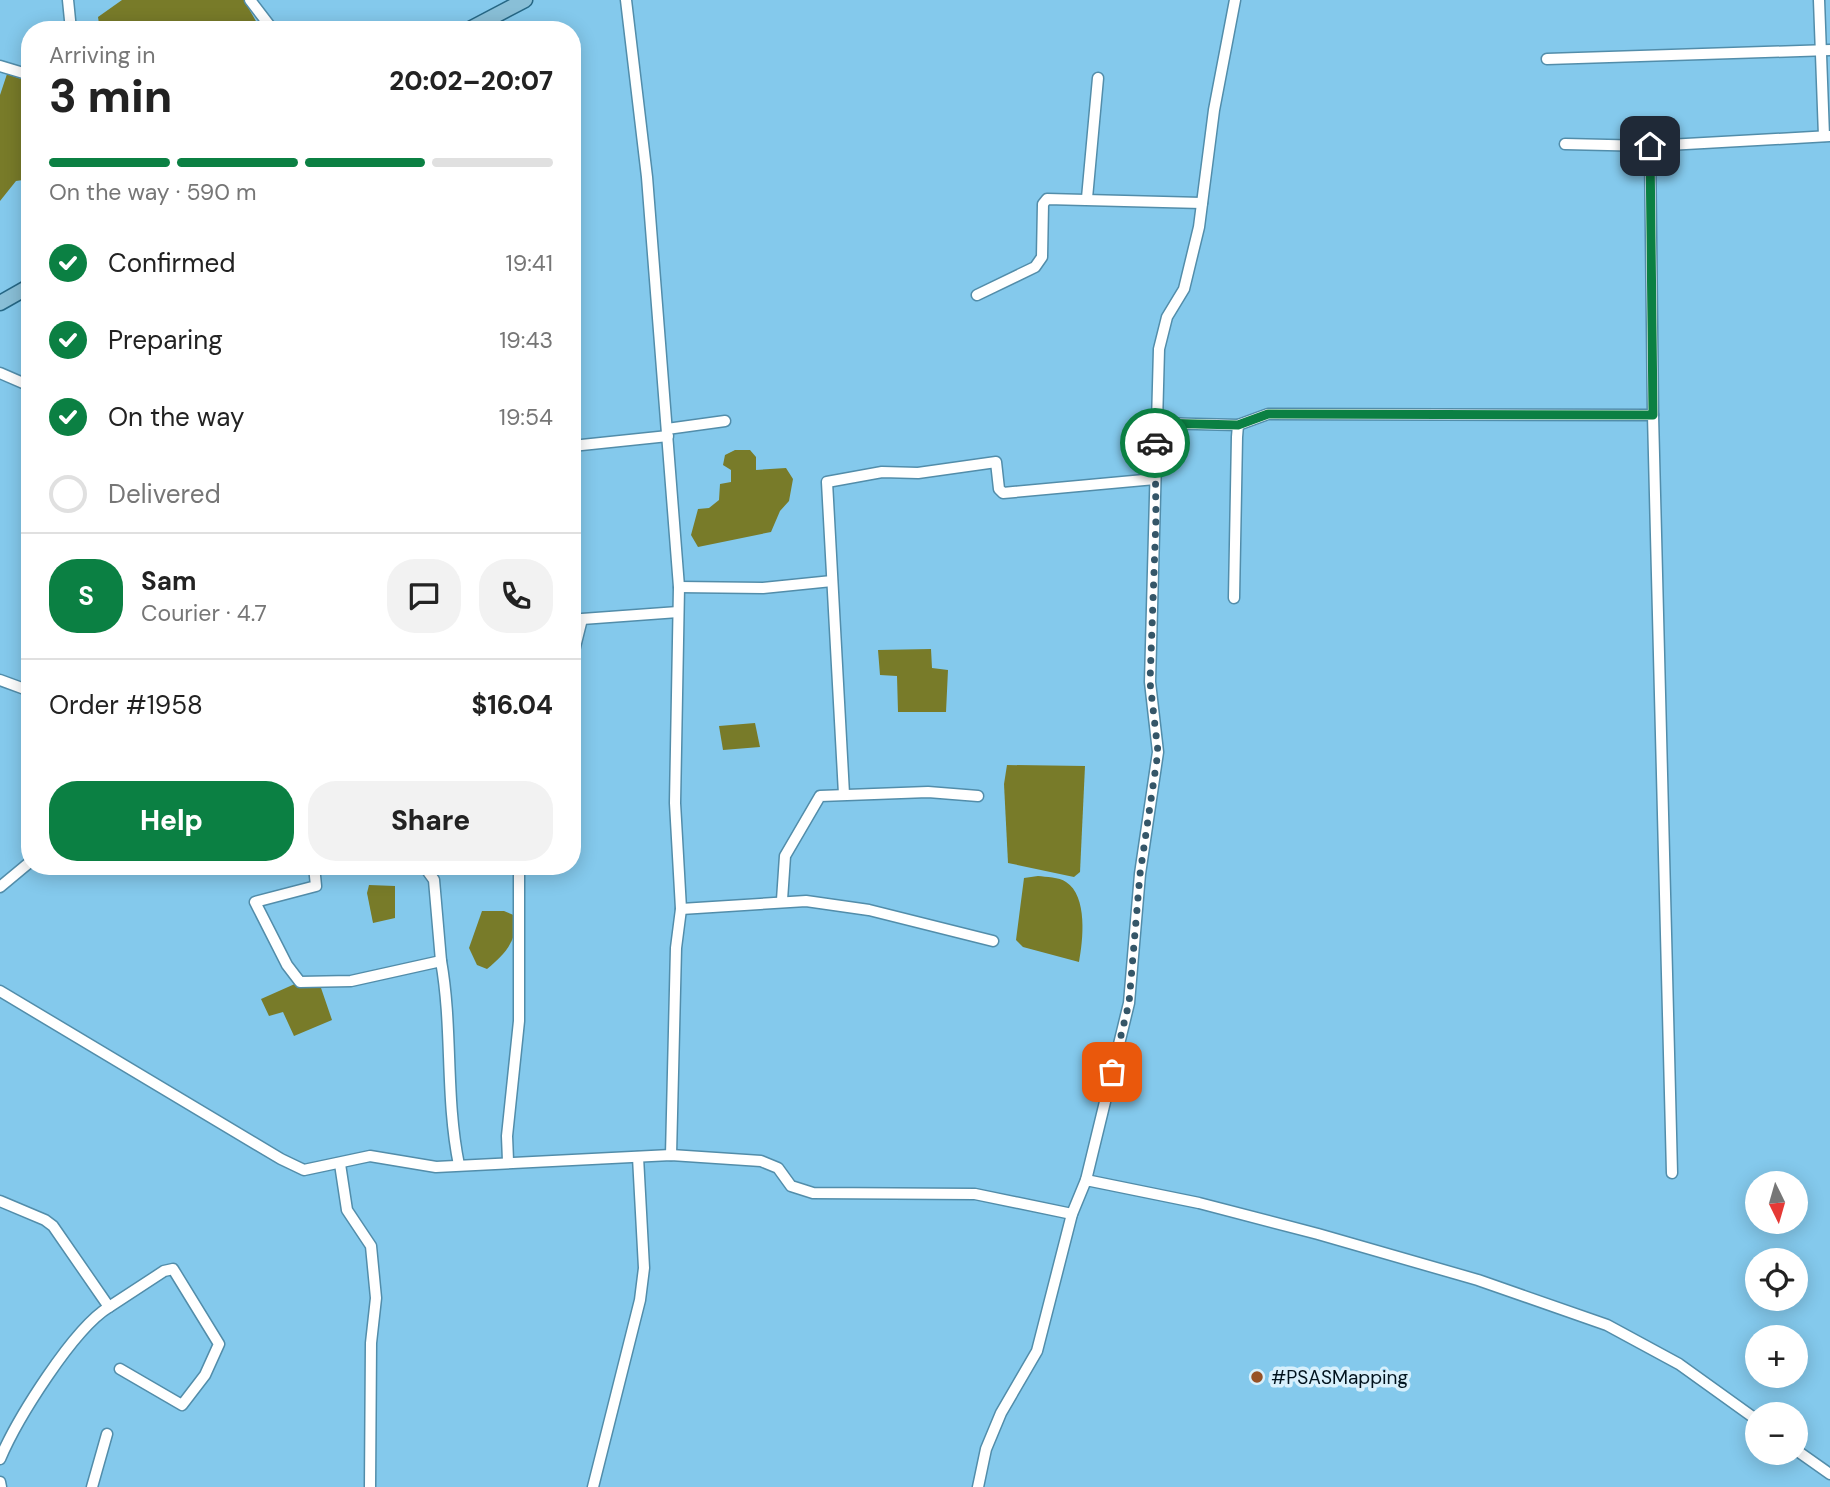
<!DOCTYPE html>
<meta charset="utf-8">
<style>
:root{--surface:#fff;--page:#f2f2f2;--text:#222;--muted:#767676;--line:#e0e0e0;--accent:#0b8043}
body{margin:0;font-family:"DM Sans",sans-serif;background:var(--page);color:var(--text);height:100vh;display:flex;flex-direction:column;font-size:26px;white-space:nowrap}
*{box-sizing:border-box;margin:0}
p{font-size:23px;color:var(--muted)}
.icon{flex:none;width:38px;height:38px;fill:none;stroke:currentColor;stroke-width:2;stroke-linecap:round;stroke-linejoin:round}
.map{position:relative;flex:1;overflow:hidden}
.sheet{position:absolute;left:21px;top:21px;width:560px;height:854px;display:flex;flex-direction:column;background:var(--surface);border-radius:28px;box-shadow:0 4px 18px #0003}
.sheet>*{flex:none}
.needle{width:46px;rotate:175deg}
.tools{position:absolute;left:1745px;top:1171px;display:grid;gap:14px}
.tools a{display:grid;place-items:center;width:63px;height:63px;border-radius:50%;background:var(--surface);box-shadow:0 4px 18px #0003;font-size:35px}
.pin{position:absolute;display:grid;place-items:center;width:60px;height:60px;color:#fff;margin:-30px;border-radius:14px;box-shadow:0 4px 10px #0006}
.courier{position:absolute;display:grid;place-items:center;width:70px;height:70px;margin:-35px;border:5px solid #0b8043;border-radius:50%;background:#fff;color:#222;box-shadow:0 2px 9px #0007}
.head em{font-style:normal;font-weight:800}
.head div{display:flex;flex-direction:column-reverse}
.head{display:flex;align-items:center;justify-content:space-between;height:119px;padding:0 28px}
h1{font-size:46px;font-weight:800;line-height:52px}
.bar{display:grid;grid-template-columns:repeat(4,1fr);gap:10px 7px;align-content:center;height:84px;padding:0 28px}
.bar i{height:9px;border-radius:5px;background:var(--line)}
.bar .selected{background:var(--accent)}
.bar p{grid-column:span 4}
.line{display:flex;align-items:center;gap:18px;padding:0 28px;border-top:2px solid var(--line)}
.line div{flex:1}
.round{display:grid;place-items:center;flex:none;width:74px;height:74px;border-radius:28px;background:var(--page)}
ol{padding:0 28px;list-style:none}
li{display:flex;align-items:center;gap:21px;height:77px}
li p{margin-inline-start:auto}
li .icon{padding:7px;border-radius:50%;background:var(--accent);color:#fff;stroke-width:4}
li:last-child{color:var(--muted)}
li i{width:38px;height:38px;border:4px solid var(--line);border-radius:50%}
.primary-button{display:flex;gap:14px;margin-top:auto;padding:14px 28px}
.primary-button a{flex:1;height:80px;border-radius:28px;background:var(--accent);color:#fff;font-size:28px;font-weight:800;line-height:80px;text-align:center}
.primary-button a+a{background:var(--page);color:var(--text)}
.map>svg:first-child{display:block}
.built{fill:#84c9ec;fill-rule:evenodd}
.water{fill:#787b29}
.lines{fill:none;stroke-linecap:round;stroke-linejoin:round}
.minor-casing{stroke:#528daa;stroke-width:13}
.major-casing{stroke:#266785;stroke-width:17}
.minor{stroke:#fff;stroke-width:10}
.major{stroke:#89bfd7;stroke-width:14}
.done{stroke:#355668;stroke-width:7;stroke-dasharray:0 12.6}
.route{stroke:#0b8043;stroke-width:9}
.poi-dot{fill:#975226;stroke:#d8f0fc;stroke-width:2.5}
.labels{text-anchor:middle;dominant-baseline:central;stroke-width:7;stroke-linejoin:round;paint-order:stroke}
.poi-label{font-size:19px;fill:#00121d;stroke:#d8f0fc;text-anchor:start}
</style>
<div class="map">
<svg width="1830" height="1487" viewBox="0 0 1830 1487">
<rect width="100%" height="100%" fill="#98d4f3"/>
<path class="built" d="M0,0H1830V1487H0ZM30,30H572V866H30ZM1757,1183H1796V1222H1757ZM1757,1260H1796V1298H1757ZM1757,1337H1796V1376H1757ZM1757,1414H1796V1452H1757Z"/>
<g class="water">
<path d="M122,0H244L257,23L253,30H100L98,17Z"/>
<path d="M7,74L30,82V179L16,181L0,201V95Z"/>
<path d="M735,450H750L756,457V470L786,468L793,479L789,501L780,511L771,532L698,547L691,535L698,509L709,508L719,500L720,484L731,482V470L723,465L725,455Z"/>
<path d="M931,649L932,668L948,670L946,712H898L897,676L880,675L878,650Z"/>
<path d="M755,723L760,747L723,750L719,726Z"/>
<path d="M1007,765L1085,766L1080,872L1074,877L1008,863L1004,784Z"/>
<path d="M1038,876C1046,877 1059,877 1066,882C1088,896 1083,941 1079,962L1023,947L1016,940L1024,878Z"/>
<path d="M369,885L395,886V918L373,923L367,893Z"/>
<path d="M482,911H504L516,916C517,941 506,953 487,969L477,965L469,948Z"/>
<path d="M297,983L320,985L332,1020L294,1036L283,1012L269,1016L261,999Z"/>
</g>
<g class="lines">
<g class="minor-casing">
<g id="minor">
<path d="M68,0L71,30"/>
<path d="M250,0L273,30"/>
<path d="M626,0L647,177L679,587L675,803L681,909L676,948L671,1155"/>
<path d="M1819,0L1824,136"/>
<path d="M1547,59L1830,50"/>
<path d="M0,66L30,75"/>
<path d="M1565,144L1650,146L1830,136"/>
<path d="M1650,146L1653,415L1672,1173"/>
<path d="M1087,198L1098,78"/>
<path d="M977,295L1035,267L1042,257L1043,204L1047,199L1202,203"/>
<path d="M0,373L30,386"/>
<path d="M1155,423L1238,425"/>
<path d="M667,429L725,421"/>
<path d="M572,446L668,436"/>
<path d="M679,587L763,588L832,581"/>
<path d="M1234,598L1237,437L1238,425L1268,414L1653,415"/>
<path d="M572,659L582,619L678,612"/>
<path d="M0,680L30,691"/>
<path d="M844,794L827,482L882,472L918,473L996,462L999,489L1003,493L1155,479"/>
<path d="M314,866L316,886L255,902L287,965L300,982L351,981L441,961C453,1028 445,1097 459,1165"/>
<path d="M424,866L434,880L441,961"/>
<path d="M0,887L30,862"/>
<path d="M782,900L785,856L820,796L928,792L978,796"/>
<path d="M681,909L806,901L869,910L993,941"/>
<path d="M0,991L281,1159L304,1170L370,1156L436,1167L671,1155L761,1161L778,1168L791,1186L813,1193L975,1194L1072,1214"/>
<path d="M508,1161L507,1136L519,1021V866"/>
<path d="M340,1164L347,1210L371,1246L376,1298L371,1343L370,1487"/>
<path d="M1086,1180L1129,1003L1140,874L1158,752L1150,682L1159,349L1167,317L1184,289L1199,227L1214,110L1235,0"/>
<path d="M0,1201L45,1220L53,1226L109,1307C73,1329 17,1419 0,1459"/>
<path d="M109,1307L164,1271L173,1269L219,1344L205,1375L182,1405L120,1369"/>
<path d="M1796,1450L1830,1474"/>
<path d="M0,1482L1,1487"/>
<path d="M92,1487L107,1434"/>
<path d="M593,1487L640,1300L644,1268L638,1157"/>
<path d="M978,1487L986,1449L1001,1413L1037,1351L1072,1214L1086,1180L1199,1203L1318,1234L1478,1280L1607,1325L1679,1364L1757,1420"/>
</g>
</g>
<g class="major-casing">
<g id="major">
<path d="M468,30L525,0"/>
<path d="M0,303L30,286"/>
</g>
</g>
<use href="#minor" class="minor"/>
<use href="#major" class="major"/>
</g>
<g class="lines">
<path class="done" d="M1112,1072L1129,1003L1140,874L1158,752L1150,682L1156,518L1155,443"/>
<path class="route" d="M1155,443V423L1238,425L1268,414L1653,415L1650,146"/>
</g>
<circle class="poi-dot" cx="1257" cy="1377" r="7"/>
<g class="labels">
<g class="poi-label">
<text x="1271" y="1377">#PSASMapping</text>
</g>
</g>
</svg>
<div class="tools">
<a><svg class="needle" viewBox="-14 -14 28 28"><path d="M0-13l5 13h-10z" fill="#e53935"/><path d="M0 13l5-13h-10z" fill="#767676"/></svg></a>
<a><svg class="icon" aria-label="locate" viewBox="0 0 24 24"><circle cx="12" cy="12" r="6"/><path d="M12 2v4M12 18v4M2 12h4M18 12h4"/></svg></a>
<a>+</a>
<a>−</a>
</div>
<div class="pin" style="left:1112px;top:1072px;background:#ea580c"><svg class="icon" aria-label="bag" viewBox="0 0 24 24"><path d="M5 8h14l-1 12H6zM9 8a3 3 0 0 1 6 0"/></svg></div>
<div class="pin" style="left:1650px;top:146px;background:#1f2937"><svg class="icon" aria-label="home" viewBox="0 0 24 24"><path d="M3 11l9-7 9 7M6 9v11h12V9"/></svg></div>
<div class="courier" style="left:1155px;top:443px"><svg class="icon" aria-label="car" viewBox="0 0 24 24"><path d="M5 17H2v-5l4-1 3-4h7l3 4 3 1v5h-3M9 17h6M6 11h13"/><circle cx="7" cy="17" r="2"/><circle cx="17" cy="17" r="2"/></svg></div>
<section class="sheet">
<div class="head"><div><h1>3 min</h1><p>Arriving in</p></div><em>20:02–20:07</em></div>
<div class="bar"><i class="selected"></i><i class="selected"></i><i class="selected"></i><i></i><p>On the way · 590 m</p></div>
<ol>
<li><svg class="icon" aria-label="check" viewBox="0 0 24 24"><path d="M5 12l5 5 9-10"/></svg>Confirmed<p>19:41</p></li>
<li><svg class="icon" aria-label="check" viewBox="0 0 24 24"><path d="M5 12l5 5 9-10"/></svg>Preparing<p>19:43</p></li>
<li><svg class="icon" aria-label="check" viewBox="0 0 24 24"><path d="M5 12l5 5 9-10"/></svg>On the way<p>19:54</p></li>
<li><i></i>Delivered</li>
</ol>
<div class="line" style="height:126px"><b class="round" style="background:var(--accent);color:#fff">S</b><div><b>Sam</b><p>Courier · 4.7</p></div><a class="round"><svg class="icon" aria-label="chat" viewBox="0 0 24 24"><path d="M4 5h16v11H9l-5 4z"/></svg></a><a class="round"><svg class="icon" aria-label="phone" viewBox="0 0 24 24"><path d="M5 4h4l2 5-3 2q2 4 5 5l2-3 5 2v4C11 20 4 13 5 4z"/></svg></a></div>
<div class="line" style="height:91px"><div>Order #1958</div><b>$16.04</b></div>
<div class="primary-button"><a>Help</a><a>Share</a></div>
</section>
</div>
